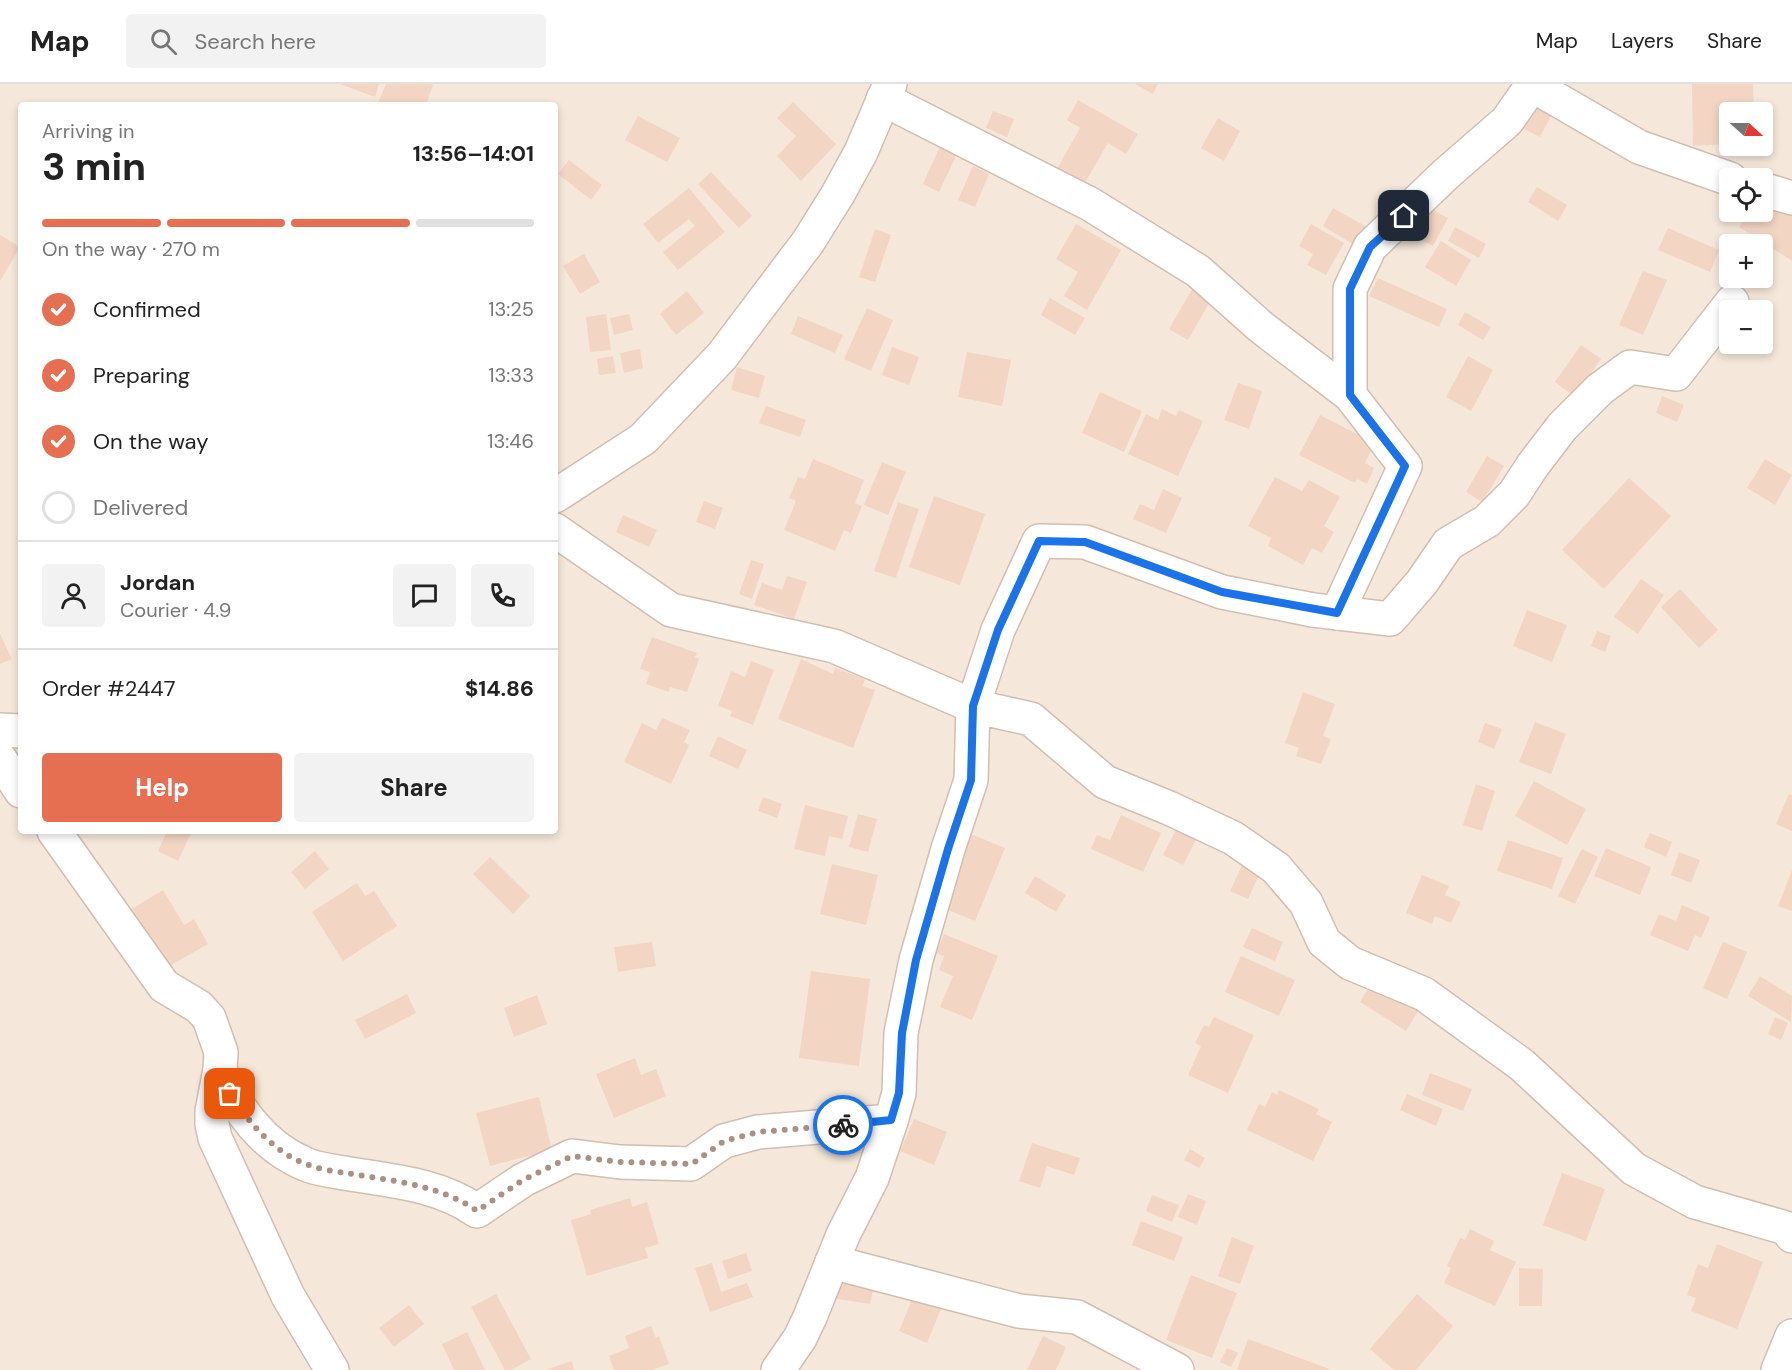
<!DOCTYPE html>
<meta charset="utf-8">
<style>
:root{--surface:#fff;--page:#f2f2f2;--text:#222;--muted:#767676;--line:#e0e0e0;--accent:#e76f51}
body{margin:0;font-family:"DM Sans",sans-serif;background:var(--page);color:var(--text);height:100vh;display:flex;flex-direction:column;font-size:22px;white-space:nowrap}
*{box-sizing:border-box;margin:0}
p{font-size:20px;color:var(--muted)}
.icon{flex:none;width:33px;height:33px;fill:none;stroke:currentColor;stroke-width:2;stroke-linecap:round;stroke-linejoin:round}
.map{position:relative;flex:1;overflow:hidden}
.panel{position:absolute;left:18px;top:18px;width:540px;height:732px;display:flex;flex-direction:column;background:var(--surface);border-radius:6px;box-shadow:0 3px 9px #0003}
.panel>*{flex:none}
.needle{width:39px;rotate:111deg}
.buttons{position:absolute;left:1719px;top:18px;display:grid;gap:12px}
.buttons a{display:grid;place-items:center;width:54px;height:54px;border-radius:6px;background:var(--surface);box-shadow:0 3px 9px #0003;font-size:30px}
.pin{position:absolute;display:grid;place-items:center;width:51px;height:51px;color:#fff;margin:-26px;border-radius:12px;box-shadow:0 3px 9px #0006}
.courier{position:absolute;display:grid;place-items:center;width:60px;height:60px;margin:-30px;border:4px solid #1a73e8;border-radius:50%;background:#fff;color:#222;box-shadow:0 2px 8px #0007}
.overview em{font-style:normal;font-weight:700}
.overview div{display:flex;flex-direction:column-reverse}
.overview{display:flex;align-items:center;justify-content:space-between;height:102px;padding:0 24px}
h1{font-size:39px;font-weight:700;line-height:45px}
.bar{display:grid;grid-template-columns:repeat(4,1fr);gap:9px 6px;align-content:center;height:72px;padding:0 24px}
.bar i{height:8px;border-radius:4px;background:var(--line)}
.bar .active{background:var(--accent)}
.bar p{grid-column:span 4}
.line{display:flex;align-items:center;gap:15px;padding:0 24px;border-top:2px solid var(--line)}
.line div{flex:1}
.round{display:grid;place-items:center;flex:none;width:63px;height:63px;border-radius:6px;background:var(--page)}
ol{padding:0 24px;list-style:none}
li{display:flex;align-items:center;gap:18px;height:66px}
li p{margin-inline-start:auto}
li .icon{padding:6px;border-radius:50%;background:var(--accent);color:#fff;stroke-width:4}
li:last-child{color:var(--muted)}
li i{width:33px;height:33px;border:3px solid var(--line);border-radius:50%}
.primary-button{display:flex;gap:12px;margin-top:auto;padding:12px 24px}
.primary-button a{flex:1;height:69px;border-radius:6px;background:var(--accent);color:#fff;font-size:24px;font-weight:700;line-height:69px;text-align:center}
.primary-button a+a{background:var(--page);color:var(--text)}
header{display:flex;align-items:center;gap:36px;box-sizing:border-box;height:84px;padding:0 30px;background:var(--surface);border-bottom:2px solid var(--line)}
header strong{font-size:28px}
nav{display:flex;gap:33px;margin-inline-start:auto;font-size:21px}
.search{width:420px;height:54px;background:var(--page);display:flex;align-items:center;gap:15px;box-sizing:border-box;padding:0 21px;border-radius:6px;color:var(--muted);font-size:22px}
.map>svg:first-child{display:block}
.residential{fill:#f5e8da;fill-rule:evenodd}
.building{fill:#f3d5c3}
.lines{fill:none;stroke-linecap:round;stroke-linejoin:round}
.street-casing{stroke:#d1beb0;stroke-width:36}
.street{stroke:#fff;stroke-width:33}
.done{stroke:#a89285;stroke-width:6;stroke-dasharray:0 10.8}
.route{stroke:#1a73e8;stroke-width:8}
</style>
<header>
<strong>Map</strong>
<div class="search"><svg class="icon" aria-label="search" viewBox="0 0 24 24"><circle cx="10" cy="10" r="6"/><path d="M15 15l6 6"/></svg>Search here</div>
<nav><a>Map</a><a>Layers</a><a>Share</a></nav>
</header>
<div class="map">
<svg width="1792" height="1286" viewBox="0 0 1792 1286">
<rect width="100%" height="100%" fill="#fdf6ec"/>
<path class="residential" d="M0,0H1792V1286H0ZM21,21H555V747H21ZM1730,28H1762V62H1730ZM1730,94H1762V128H1730ZM1730,160H1762V194H1730ZM1730,226H1762V260H1730Z"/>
<g class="building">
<path d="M340,0H379L375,13Z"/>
<path d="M386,0H431L433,1L426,21H383L378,19Z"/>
<path d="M1135,0H1158L1153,10Z"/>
<path d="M1692,0H1753L1754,28H1730V60L1693,62Z"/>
<path d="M1078,16L1138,50L1126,70L1108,59L1080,107L1053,92L1080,44L1067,36Z"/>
<path d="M1537,16L1554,26L1540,53L1522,44Z"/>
<path d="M793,18L836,60L801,97L777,72L796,52L777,34Z"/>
<path d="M993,27L1014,35L1007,53L986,44Z"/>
<path d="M638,32L680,54L667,78L625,56Z"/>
<path d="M1218,34L1240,47L1224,77L1201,64Z"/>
<path d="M940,62L957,70L939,108L923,100Z"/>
<path d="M569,76L602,101L591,116L558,90Z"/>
<path d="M973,82L989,90L975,123L958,116Z"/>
<path d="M711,88L752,132L739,144L698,100Z"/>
<path d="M1537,103L1567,121L1558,137L1528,118Z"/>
<path d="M689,104L725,148L678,186L663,168L695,142L689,135L658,159L643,140Z"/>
<path d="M1762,105L1792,125V177L1739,143L1749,128H1762Z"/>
<path d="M1423,121L1448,134L1433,162L1408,149Z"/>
<path d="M1333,124L1367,143L1356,162L1323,142Z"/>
<path d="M1076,140L1121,166L1087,226L1064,212L1078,188L1056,175Z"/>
<path d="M1311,140L1344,159L1326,191L1307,181L1313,170L1299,162Z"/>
<path d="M1455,143L1486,160L1479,174L1448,157Z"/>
<path d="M1668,144L1719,166L1710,188L1658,166Z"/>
<path d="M875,145L891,151L875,198L859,193Z"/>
<path d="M0,151L20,163L0,197Z"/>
<path d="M1441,157L1471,176L1456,202L1425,183Z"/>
<path d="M584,170L600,198L580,210L563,182Z"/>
<path d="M1643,187L1667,196L1643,251L1619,241Z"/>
<path d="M1378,194L1447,225L1439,243L1369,212Z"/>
<path d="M1194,202L1213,212L1188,256L1169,245Z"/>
<path d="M687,207L704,229L676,251L660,230Z"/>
<path d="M1050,214L1085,234L1075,251L1041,231Z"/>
<path d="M867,224L893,236L871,287L844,275Z"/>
<path d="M1465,228L1491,243L1483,256L1458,241Z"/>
<path d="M606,230L611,266L590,268L586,233Z"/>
<path d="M629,230L633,246L614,251L610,234Z"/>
<path d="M798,232L843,251L835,269L791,250Z"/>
<path d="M1581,261L1601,275L1574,312L1555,298Z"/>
<path d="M892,263L919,273L909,301L882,291Z"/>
<path d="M640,265L643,284L624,289L620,269Z"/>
<path d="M967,268L1011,276L1002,322L958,313Z"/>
<path d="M613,272L616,289L599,291L597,275Z"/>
<path d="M1468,272L1493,286L1471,327L1446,313Z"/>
<path d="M737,283L765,292L759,314L731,306Z"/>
<path d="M1238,299L1262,307L1249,345L1224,336Z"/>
<path d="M1100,308L1142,327L1124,368L1082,349Z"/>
<path d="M1662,312L1684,321L1677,338L1656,329Z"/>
<path d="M766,322L806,336L800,353L759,339Z"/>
<path d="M1162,325L1176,332L1179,326L1203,337L1178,392L1128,370L1146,330L1158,336Z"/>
<path d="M1320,331L1375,359L1365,379L1374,384L1367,400L1357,395L1355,399L1299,371Z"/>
<path d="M1487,372L1504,382L1482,418L1466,408Z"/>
<path d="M813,375L864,396L855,419L862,422L851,449L844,446L835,467L784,446L796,417L789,414L798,393L805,395Z"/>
<path d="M1765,375L1792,391L1775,421L1747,404Z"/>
<path d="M882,378L906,388L888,431L864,421Z"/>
<path d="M1275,393L1302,407L1309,396L1340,413L1324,442L1334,448L1322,469L1312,464L1303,481L1268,462L1271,454L1248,442Z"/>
<path d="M1629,394L1671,432L1604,505L1562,466Z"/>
<path d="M1163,405L1182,414L1166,449L1133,435L1140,420L1154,426Z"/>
<path d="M934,412L985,430L960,501L909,483Z"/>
<path d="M704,417L723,424L715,445L696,438Z"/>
<path d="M898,418L919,425L896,494L874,487Z"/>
<path d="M623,431L657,446L649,463L616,448Z"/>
<path d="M751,476L764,480L752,515L739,510Z"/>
<path d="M787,492L807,498L794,535L754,521L762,499L782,506Z"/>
<path d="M1641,495L1664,511L1638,550L1614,533Z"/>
<path d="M1680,505L1718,546L1699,564L1661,523Z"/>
<path d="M1527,526L1567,541L1552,578L1513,562Z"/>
<path d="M1597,547L1611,552L1605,568L1591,562Z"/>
<path d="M0,550L12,575L0,580Z"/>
<path d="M652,553L697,569L695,573L699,575L687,608L670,603L669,608L646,600L650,588L640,585Z"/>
<path d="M801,575L833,590L835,584L865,595L863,602L875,606L853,664L778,635Z"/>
<path d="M751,577L774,586L753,641L730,632L732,627L718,622L731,587L745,593Z"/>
<path d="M1303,608L1335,620L1323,652L1331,655L1321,680L1296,672L1299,664L1285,659Z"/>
<path d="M662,634L690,646L684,658L689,661L671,700L624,678L642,639L656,646Z"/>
<path d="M1535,638L1566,650L1551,690L1519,678Z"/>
<path d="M1485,639L1502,645L1494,665L1478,658Z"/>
<path d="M718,652L747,666L738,685L709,672Z"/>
<path d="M1534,697L1586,725L1567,761L1515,732Z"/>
<path d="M1476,700L1495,707L1482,747L1463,741Z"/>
<path d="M1789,710L1792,711V747L1776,740Z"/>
<path d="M763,713L782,720L777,734L758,727Z"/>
<path d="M805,721L848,732L842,755L829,752L825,772L794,765Z"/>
<path d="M858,730L877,735L868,768L849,763Z"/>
<path d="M1121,731L1161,749L1143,788L1091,765L1097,751L1110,756Z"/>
<path d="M1177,744L1197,754L1183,781L1163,771Z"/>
<path d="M167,747H192L178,777L158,767Z"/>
<path d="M966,748L1005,764L975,837L936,821Z"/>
<path d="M1650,749L1672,758L1666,773L1644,763Z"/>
<path d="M1508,756L1563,774L1552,805L1497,787Z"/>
<path d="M1606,764L1651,783L1640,811L1594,792Z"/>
<path d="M1582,765L1598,773L1575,820L1558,812Z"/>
<path d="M315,767L329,785L305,805L291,788Z"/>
<path d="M1679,768L1700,776L1691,799L1671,791Z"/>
<path d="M490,773L530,812L513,830L473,790Z"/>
<path d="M1246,773L1264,780L1248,815L1230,807Z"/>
<path d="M832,780L878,791L866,841L820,830Z"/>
<path d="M1792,786V827L1778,822Z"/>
<path d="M1422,791L1449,802L1445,811L1461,818L1451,839L1435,832L1432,840L1406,829Z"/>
<path d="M1035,792L1066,811L1056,828L1025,809Z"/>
<path d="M357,799L365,812L374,807L397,842L343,877L312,828Z"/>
<path d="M163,806L184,841L194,835L208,860L159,888L125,829Z"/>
<path d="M1682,821L1710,833L1701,854L1695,851L1688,867L1650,851L1659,830L1676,837Z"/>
<path d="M1252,844L1283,858L1275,877L1243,863Z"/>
<path d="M944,850L998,872L972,936L940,923L953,892L939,886L944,872L936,869Z"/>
<path d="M652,858L656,882L618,888L614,863Z"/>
<path d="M1723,858L1747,868L1727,915L1703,904Z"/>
<path d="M1241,872L1295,896L1279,932L1225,908Z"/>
<path d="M811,887L870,895L859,982L799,974Z"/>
<path d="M1760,892L1792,912L1791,938L1748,912Z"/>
<path d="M1374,895L1420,924L1406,947L1360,918Z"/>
<path d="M407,910L416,929L365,955L355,936Z"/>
<path d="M537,911L547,940L514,953L504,924Z"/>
<path d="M1214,933L1254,951L1228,1009L1188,991L1201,962L1195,959L1204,941L1209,943Z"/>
<path d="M1775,933L1788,939L1781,956L1768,950Z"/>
<path d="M635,974L641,991L656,985L666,1012L614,1034L596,990Z"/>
<path d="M1430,989L1472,1005L1463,1027L1422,1011Z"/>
<path d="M1279,1006L1319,1025L1316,1030L1332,1038L1313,1077L1247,1046L1259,1020L1265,1023L1272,1008L1277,1011Z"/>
<path d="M1407,1010L1443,1025L1436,1042L1400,1026Z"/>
<path d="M539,1013L552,1066L490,1082L476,1029Z"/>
<path d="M914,1035L947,1048L934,1081L900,1067Z"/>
<path d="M1032,1059L1080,1074L1074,1091L1047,1082L1040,1104L1019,1097Z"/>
<path d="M1190,1065L1205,1074L1199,1084L1184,1076Z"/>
<path d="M1562,1089L1605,1105L1586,1157L1543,1141Z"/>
<path d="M1188,1110L1206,1117L1197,1141L1178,1133Z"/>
<path d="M1152,1111L1179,1121L1172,1138L1146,1127Z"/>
<path d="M630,1114L632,1123L647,1118L659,1160L645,1164L648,1174L587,1192L571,1136L591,1130L590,1126Z"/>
<path d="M1141,1137L1183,1153L1174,1177L1132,1161Z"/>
<path d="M1470,1145L1494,1157L1490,1166L1516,1178L1495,1222L1444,1199L1451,1184L1447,1182L1460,1154L1465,1156Z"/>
<path d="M1232,1153L1254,1162L1240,1200L1218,1192Z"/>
<path d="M1717,1160L1763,1178L1737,1245L1691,1227L1696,1214L1687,1211L1698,1180L1708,1184Z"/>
<path d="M746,1169L752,1187L728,1195L722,1177Z"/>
<path d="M712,1179L721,1208L747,1199L753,1213L710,1228L695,1184Z"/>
<path d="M1519,1184L1543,1185L1542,1222H1519Z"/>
<path d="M1191,1191L1237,1209L1212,1274L1166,1256Z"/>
<path d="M829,1194L874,1202L870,1220L825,1213Z"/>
<path d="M496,1210L531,1275L511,1286H505L471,1223Z"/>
<path d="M1417,1210L1453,1242L1416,1286H1394L1370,1265Z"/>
<path d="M913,1213L941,1225L927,1259L899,1247Z"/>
<path d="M409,1221L424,1240L394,1263L379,1244Z"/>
<path d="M651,1242L656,1254L659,1252L669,1280L652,1286H614L609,1272L629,1264L625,1252Z"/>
<path d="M467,1248L485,1286H454L442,1260Z"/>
<path d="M1043,1252L1066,1263L1056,1286H1027Z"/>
<path d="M1248,1255L1332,1286H1237Z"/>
<path d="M1227,1264L1238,1269L1231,1283L1220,1278Z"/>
<path d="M572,1277L574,1286H545Z"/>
</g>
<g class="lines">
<g class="street-casing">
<g id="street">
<path d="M1532,1L1639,63L1730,95"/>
<path d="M883,15L1090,120L1198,187L1261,243L1350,311"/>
<path d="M1762,105L1792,114"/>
<path d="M555,412L643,355L722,272L808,158L838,110L861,68L890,0"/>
<path d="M555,446L671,526L834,562L973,622L998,546L1039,457L1085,458L1222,508L1313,526L1390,535L1422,498L1448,460L1487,437L1514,410L1533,381L1562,343L1600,305L1630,283L1676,290L1732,218"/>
<path d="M1337,529L1405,382L1350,311V205L1370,163L1446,90L1507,37L1533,0"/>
<path d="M0,646L21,647"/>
<path d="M0,675L21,707"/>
<path d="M54,747L164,902L199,923L209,934L221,968L220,986L212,1027V1040L215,1054L288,1212L332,1286"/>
<path d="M220,986C236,1025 264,1063 305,1080C318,1086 335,1087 350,1090C394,1097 440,1101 477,1127L523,1096L572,1072L620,1078L691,1080L724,1057L758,1048L891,1037"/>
<path d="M832,1178L1019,1227L1077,1233L1177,1286"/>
<path d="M778,1286L800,1254L810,1233L843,1151L872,1094L891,1037L899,1009L901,949L916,876L948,765L971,696L973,622L1031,635L1105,698L1169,724L1233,754L1276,784L1306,819L1324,858L1350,879L1424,910L1522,981L1634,1085L1695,1118L1786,1144L1792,1152"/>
<path d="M1778,1286L1792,1252"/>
</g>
</g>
<use href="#street" class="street"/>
</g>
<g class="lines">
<path class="done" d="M230,1010C248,1037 274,1069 306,1080C318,1085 333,1087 346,1089C391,1097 439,1100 477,1127L523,1096L572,1072L620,1078L692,1080L724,1057L758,1048L843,1041"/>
<path class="route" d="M843,1041L891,1036L899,1009L902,949L916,876L948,765L971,696L973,622L998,546L1039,457L1085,458L1222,508L1337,529L1405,382L1350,311V205L1370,163L1404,132"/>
</g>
</svg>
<div class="buttons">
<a><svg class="needle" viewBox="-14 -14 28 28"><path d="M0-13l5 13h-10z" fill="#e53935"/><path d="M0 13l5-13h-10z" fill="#767676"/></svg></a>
<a><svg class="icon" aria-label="locate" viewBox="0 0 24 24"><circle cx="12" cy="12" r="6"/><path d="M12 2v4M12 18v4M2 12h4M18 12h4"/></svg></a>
<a>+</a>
<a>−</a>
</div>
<div class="pin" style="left:230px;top:1010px;background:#ea580c"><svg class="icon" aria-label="bag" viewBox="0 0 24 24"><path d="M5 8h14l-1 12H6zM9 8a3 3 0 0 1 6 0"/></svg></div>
<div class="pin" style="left:1404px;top:132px;background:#1f2937"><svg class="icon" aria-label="home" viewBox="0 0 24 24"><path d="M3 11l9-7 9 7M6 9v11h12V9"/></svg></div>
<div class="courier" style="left:843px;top:1041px"><svg class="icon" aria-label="bike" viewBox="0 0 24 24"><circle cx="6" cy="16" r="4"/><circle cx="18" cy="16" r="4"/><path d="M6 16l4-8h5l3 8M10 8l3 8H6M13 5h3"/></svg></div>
<section class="panel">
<div class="overview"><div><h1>3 min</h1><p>Arriving in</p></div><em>13:56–14:01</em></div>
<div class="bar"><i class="active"></i><i class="active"></i><i class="active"></i><i></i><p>On the way · 270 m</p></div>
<ol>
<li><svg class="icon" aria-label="check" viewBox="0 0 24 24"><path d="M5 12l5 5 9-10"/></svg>Confirmed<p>13:25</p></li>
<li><svg class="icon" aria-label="check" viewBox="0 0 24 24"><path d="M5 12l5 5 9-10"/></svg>Preparing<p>13:33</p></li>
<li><svg class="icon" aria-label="check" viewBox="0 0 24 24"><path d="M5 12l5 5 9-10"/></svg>On the way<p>13:46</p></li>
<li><i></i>Delivered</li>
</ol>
<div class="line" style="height:108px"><a class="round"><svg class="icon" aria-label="person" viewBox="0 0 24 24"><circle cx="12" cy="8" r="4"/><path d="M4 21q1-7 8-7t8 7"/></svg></a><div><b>Jordan</b><p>Courier · 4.9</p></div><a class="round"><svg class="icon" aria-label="chat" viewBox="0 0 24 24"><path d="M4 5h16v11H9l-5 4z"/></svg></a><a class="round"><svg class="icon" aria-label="phone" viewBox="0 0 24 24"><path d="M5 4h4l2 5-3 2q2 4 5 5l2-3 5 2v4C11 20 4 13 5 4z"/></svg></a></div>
<div class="line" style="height:78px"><div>Order #2447</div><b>$14.86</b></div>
<div class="primary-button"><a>Help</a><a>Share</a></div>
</section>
</div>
